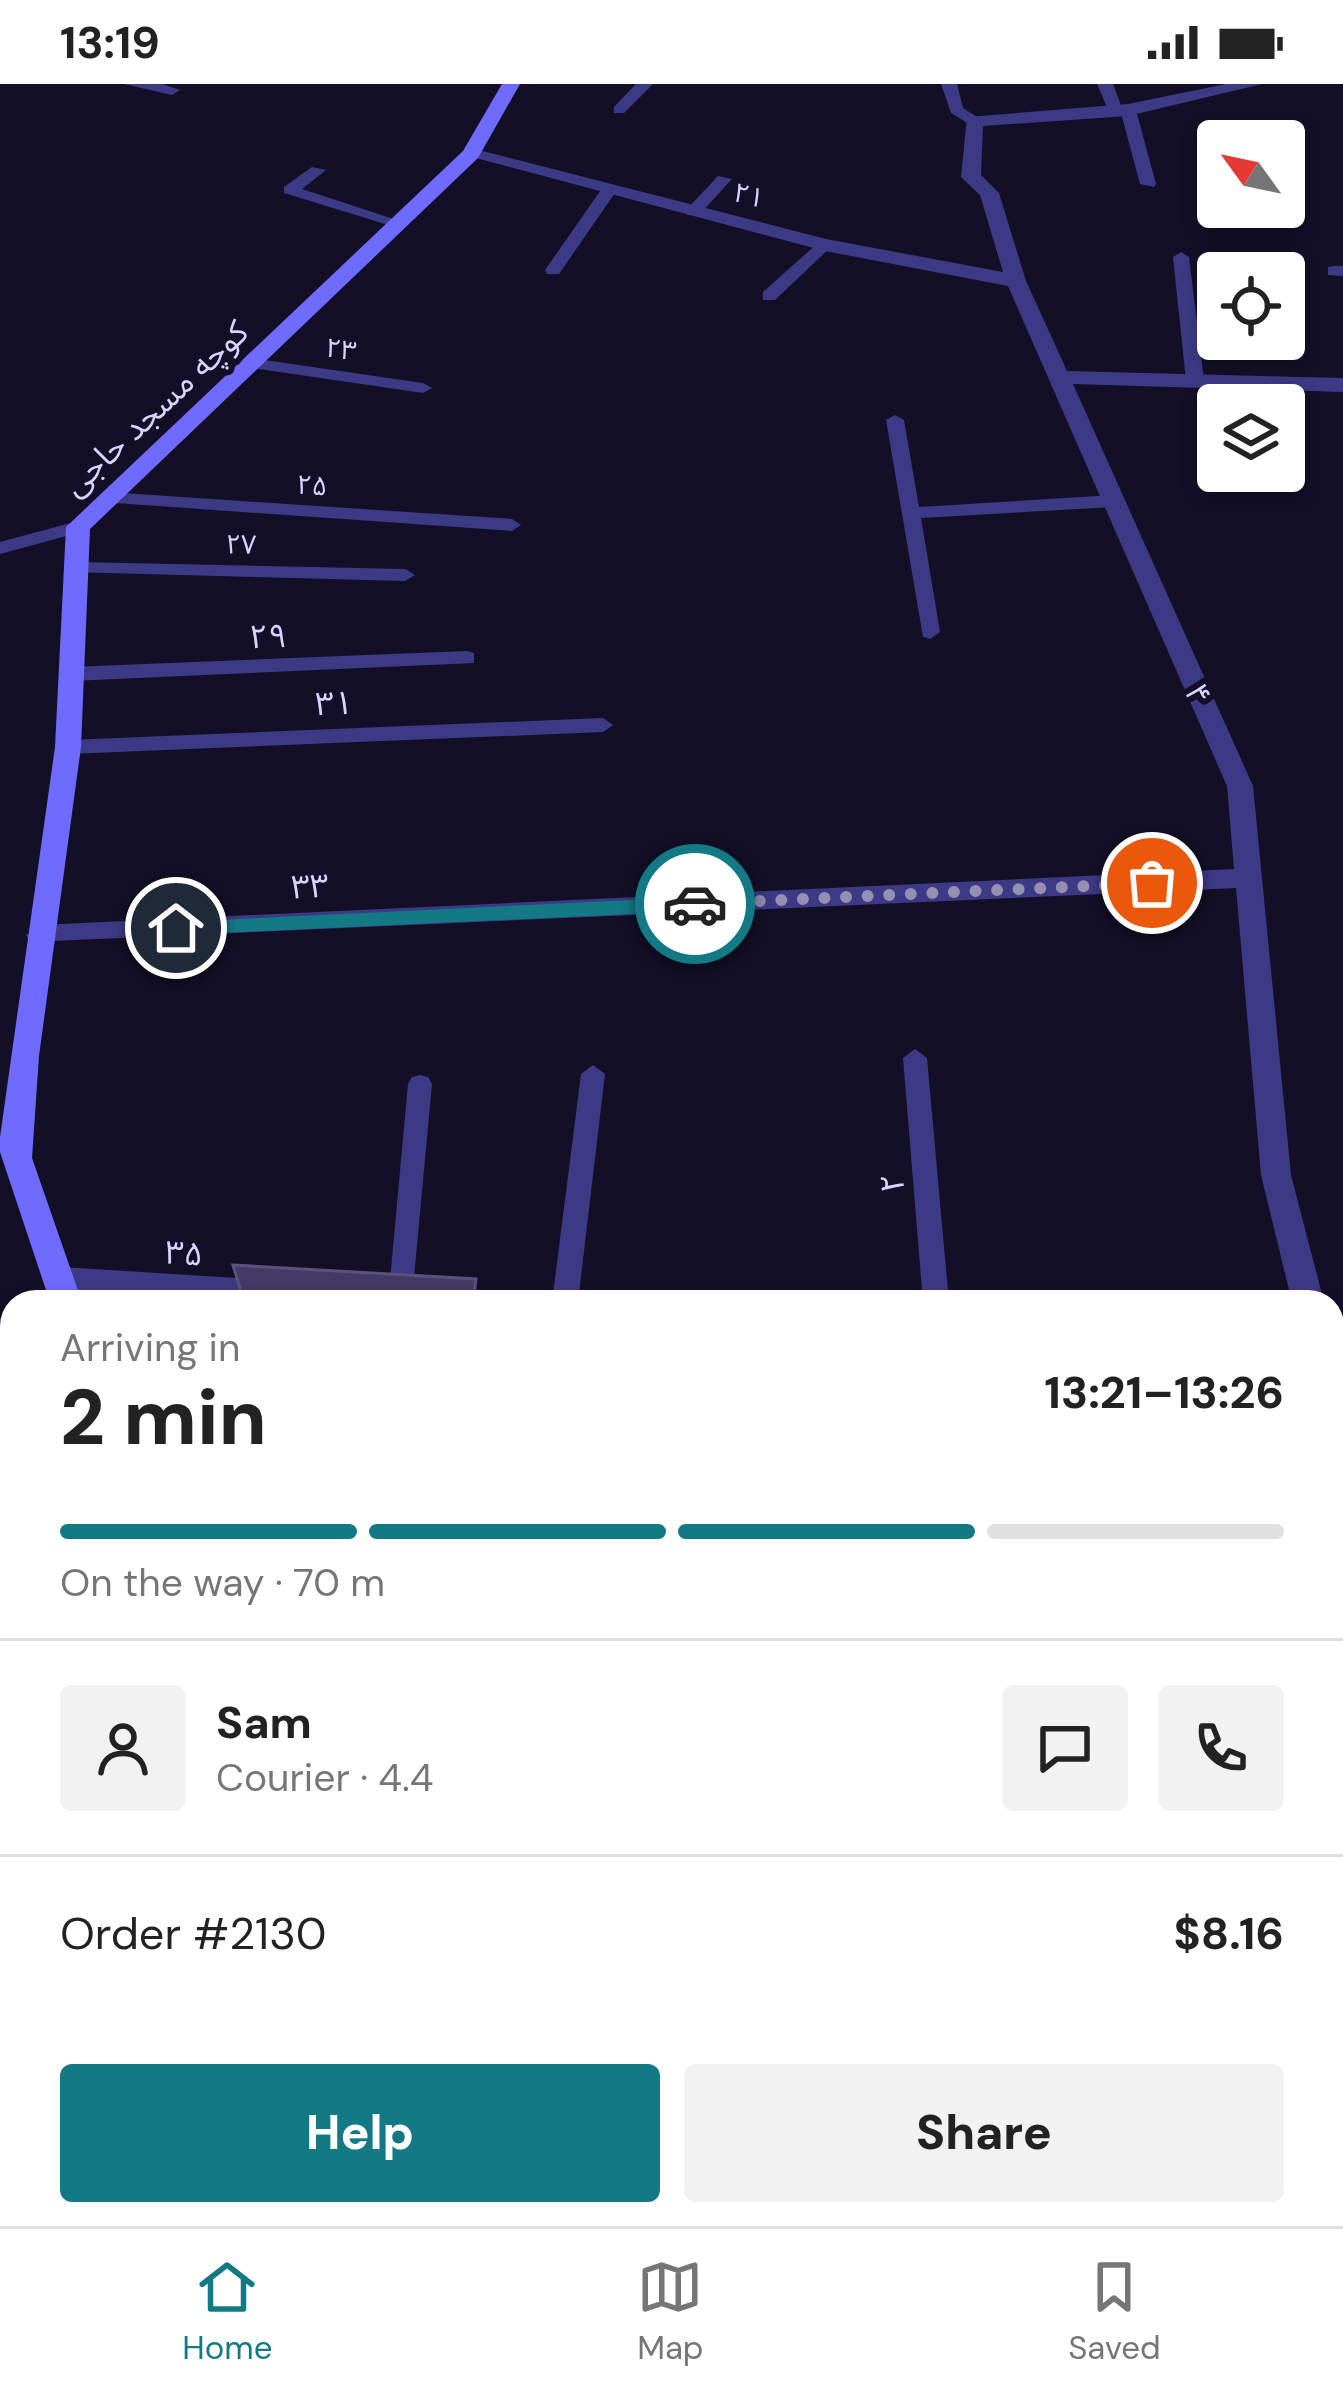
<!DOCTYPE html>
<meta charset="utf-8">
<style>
:root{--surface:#fff;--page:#f2f2f2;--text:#222;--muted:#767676;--line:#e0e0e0;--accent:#137a85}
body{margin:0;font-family:"DM Sans","Noto Sans Arabic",sans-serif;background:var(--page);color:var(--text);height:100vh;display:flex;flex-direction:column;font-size:45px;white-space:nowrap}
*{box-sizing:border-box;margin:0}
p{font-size:39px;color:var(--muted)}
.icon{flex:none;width:66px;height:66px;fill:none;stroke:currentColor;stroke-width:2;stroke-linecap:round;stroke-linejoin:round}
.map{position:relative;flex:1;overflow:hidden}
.panel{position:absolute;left:0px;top:1206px;width:1344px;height:936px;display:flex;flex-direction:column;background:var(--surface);border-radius:36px 36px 0 0;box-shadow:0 6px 18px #0003}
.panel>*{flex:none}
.needle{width:78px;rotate:303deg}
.fabs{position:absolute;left:1197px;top:36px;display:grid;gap:24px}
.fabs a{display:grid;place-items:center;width:108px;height:108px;border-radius:12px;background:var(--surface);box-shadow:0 6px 18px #0003;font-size:60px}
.pin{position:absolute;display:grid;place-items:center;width:102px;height:102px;color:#fff;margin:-51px;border:6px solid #fff;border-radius:50%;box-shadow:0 3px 12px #0007}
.courier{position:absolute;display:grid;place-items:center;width:120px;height:120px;margin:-60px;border:9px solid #137a85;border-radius:50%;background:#fff;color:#222;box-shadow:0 3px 15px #0007}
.summary em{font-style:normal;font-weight:800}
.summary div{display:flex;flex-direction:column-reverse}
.summary{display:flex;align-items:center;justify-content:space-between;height:204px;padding:0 60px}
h1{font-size:78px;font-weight:800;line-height:90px}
.bar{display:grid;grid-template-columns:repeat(4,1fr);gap:18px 12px;align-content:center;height:144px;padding:0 60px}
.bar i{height:15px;border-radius:9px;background:var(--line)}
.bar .selected{background:var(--accent)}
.bar p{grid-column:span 4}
.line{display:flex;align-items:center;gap:30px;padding:0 60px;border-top:3px solid var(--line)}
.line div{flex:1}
.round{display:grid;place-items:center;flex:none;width:126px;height:126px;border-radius:12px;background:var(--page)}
.cta{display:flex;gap:24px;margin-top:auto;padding:24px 60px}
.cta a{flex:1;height:138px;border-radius:12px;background:var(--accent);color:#fff;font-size:48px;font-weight:800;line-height:138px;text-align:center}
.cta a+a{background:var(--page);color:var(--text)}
.status{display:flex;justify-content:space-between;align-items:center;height:84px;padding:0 60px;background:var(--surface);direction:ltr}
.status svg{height:33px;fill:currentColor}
.tabs{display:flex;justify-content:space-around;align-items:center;height:168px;border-top:3px solid var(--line);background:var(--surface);font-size:33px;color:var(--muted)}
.tabs a{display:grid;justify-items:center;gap:6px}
.tabs .selected{color:var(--accent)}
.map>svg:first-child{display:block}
.green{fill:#12302f}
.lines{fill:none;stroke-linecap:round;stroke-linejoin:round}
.path{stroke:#2fb8b0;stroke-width:9;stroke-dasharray:8 10;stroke-linecap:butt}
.lane{fill:#3d3a85;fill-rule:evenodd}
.street{fill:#3d3a85;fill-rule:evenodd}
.secondary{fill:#6f6bff;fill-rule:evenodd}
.shaded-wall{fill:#1d163a}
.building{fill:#433a66;stroke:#5a527e;stroke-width:3}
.route{fill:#137a85}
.done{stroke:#948fb3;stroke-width:12;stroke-dasharray:0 21.6}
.labels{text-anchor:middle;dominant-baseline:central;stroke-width:12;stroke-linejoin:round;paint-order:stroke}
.far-street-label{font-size:27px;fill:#d9d4ff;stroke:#130f26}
.street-label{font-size:33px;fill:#d9d4ff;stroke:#130f26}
</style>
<div class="status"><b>13:19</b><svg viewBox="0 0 49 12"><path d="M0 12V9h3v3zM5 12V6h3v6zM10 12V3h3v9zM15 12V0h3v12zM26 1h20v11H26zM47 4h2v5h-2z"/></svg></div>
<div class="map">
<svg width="1343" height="2142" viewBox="0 0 1343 2142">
<rect width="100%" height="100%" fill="#130f26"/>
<path class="green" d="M0,1842L5,1843L12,1898V2130H42L43,2142H0Z"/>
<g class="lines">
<g class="path">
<path d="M0,1287L12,1285"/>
<path d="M0,1817L12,1822"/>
</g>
<g class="lane">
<path d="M124,0H162L180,6L172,11Z"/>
<path d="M636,0H653L624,29H614V23Z"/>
<path d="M941,0H957L963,24L979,34V40H969L951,29Z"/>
<path d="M1097,0H1113L1122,24L1128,21L1136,26L1156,100L1154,103L1140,100L1121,29L1110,30Z"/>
<path d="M312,83L326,86L302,105L406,139L398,144L284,109V103Z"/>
<path d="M718,92L732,95L699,131H687V125Z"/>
<path d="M603,103L617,106L559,190H547L545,186Z"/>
<path d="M819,158L833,161L775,216H763V208Z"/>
<path d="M1181,168L1189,173L1204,296L1195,301L1186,296L1173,173Z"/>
<path d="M1334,182H1343V192L1328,191V183Z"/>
<path d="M251,274L423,299L432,304L423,309L245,283L242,279Z"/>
<path d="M895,331L904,336L919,423L1113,411L1122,417L1113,423L921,434L940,548L930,555L923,553L886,336Z"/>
<path d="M108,408L512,435L521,441L512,447L101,418V410Z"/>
<path d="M78,437L87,443L85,447L0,470V458Z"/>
<path d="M76,478L405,485L415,491L405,497L69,488V480Z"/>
<path d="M467,567L474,569V579L71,597L61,590L71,583Z"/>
<path d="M603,634L613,641L603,648L68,670L58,663L68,656Z"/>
<path d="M915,965L927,974L949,1218H923L903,974Z"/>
<path d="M593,981L605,990L578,1218H552L581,990Z"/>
<path d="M420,991L428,993L432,1000L412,1215L388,1218L408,1000L412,993Z"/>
<path d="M62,1183L269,1196L278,1199L282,1207L278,1215L269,1218L62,1205L53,1201L49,1194L53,1187Z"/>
<path d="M448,1205L518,1207L527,1210L531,1218H436L439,1208Z"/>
</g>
<g class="street">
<path d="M1226,0H1262L1128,32L983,42L981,91L999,109L1026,197L1067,287L1343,294V308L1073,300L1253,702L1291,1091L1324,1218H1292L1261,1091L1236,804L30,858L26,851L40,841L1234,785L1227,702L1008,202L825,167L461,70L471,64L826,155L1003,188L980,111L961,93L967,33L1128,20Z"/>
<path d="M1332,1287L1343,1291V1351L1332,1347Z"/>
<path d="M1041,2130H1081L1084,2142H1042Z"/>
</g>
<g class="secondary">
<path d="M502,0H520L478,74L90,445L81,663L39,972L32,1074L82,1218H50L0,1068V1053L55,663L66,443L463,67Z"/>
<rect x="1332" y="1350" width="11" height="30"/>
<path d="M12,1416V1446L0,1448V1418Z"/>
<path d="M1343,1452V1484L1332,1485V1453Z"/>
<path d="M1332,1557L1343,1559V1593L1332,1591Z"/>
<path d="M12,1581V1615L0,1618V1584Z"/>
<path d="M0,1738L12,1743V1785L0,1780Z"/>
<path d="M146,2130H186L188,2142H146Z"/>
</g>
</g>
<path class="shaded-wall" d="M476,1195L479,1218H473Z"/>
<path class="building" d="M233,1181L476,1195L473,1218H244Z"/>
<path class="route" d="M695,813L704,820L695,827L176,851L167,844L176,838Z"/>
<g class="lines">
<path class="done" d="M695,820L1152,799"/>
</g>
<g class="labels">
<g class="far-street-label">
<text transform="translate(749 111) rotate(14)">۲۱</text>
<text transform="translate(341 265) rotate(8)">۲۳</text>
<text transform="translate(312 401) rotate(4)">۲۵</text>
<text transform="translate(241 460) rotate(1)">۲۷</text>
</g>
<g class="street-label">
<text transform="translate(155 324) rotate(-43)">کوچه مسجد حاجی</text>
<text transform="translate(268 552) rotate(-2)">۲۹</text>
<text transform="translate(1198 610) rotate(66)">۴</text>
<text transform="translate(334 619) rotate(-2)">۳۱</text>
<text transform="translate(310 802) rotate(-3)">۳۳</text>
<text transform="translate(892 1099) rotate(-95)">۲</text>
<text transform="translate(184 1169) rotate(4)">۳۵</text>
</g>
</g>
</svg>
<div class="fabs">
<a><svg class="needle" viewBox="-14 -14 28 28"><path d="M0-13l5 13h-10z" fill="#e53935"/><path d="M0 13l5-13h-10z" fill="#767676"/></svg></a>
<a><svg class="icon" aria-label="locate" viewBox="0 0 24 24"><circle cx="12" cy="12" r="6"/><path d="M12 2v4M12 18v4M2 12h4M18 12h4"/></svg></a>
<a><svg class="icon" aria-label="layers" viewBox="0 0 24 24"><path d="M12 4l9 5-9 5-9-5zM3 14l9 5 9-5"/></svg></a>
</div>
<div class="pin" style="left:1152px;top:799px;background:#ea580c"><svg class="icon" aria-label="bag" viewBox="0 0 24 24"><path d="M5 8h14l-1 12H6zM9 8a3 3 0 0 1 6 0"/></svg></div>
<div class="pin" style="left:176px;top:844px;background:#1f2937"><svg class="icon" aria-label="home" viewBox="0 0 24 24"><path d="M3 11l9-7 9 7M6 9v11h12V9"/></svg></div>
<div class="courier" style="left:695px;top:820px"><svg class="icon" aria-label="car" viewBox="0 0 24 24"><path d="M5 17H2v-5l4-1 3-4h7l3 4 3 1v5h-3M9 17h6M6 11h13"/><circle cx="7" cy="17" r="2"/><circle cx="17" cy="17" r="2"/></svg></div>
<section class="panel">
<div class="summary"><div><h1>2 min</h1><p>Arriving in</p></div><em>13:21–13:26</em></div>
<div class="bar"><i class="selected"></i><i class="selected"></i><i class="selected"></i><i></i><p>On the way · 70 m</p></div>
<div class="line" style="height:216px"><a class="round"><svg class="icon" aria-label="person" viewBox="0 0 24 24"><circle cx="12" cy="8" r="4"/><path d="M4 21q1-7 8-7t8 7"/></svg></a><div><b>Sam</b><p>Courier · 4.4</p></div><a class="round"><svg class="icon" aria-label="chat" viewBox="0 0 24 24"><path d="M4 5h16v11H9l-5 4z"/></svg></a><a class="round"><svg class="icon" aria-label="phone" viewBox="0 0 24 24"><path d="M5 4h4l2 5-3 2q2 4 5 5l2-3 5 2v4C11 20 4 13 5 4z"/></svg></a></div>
<div class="line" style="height:156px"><div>Order #2130</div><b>$8.16</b></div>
<div class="cta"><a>Help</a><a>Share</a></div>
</section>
</div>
<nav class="tabs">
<a class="selected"><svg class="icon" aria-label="home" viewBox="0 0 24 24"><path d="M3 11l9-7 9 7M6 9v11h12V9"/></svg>Home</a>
<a><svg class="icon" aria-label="map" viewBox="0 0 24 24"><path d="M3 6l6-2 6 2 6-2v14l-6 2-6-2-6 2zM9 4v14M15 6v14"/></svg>Map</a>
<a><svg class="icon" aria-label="saved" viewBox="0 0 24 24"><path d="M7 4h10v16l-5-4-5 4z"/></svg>Saved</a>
</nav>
